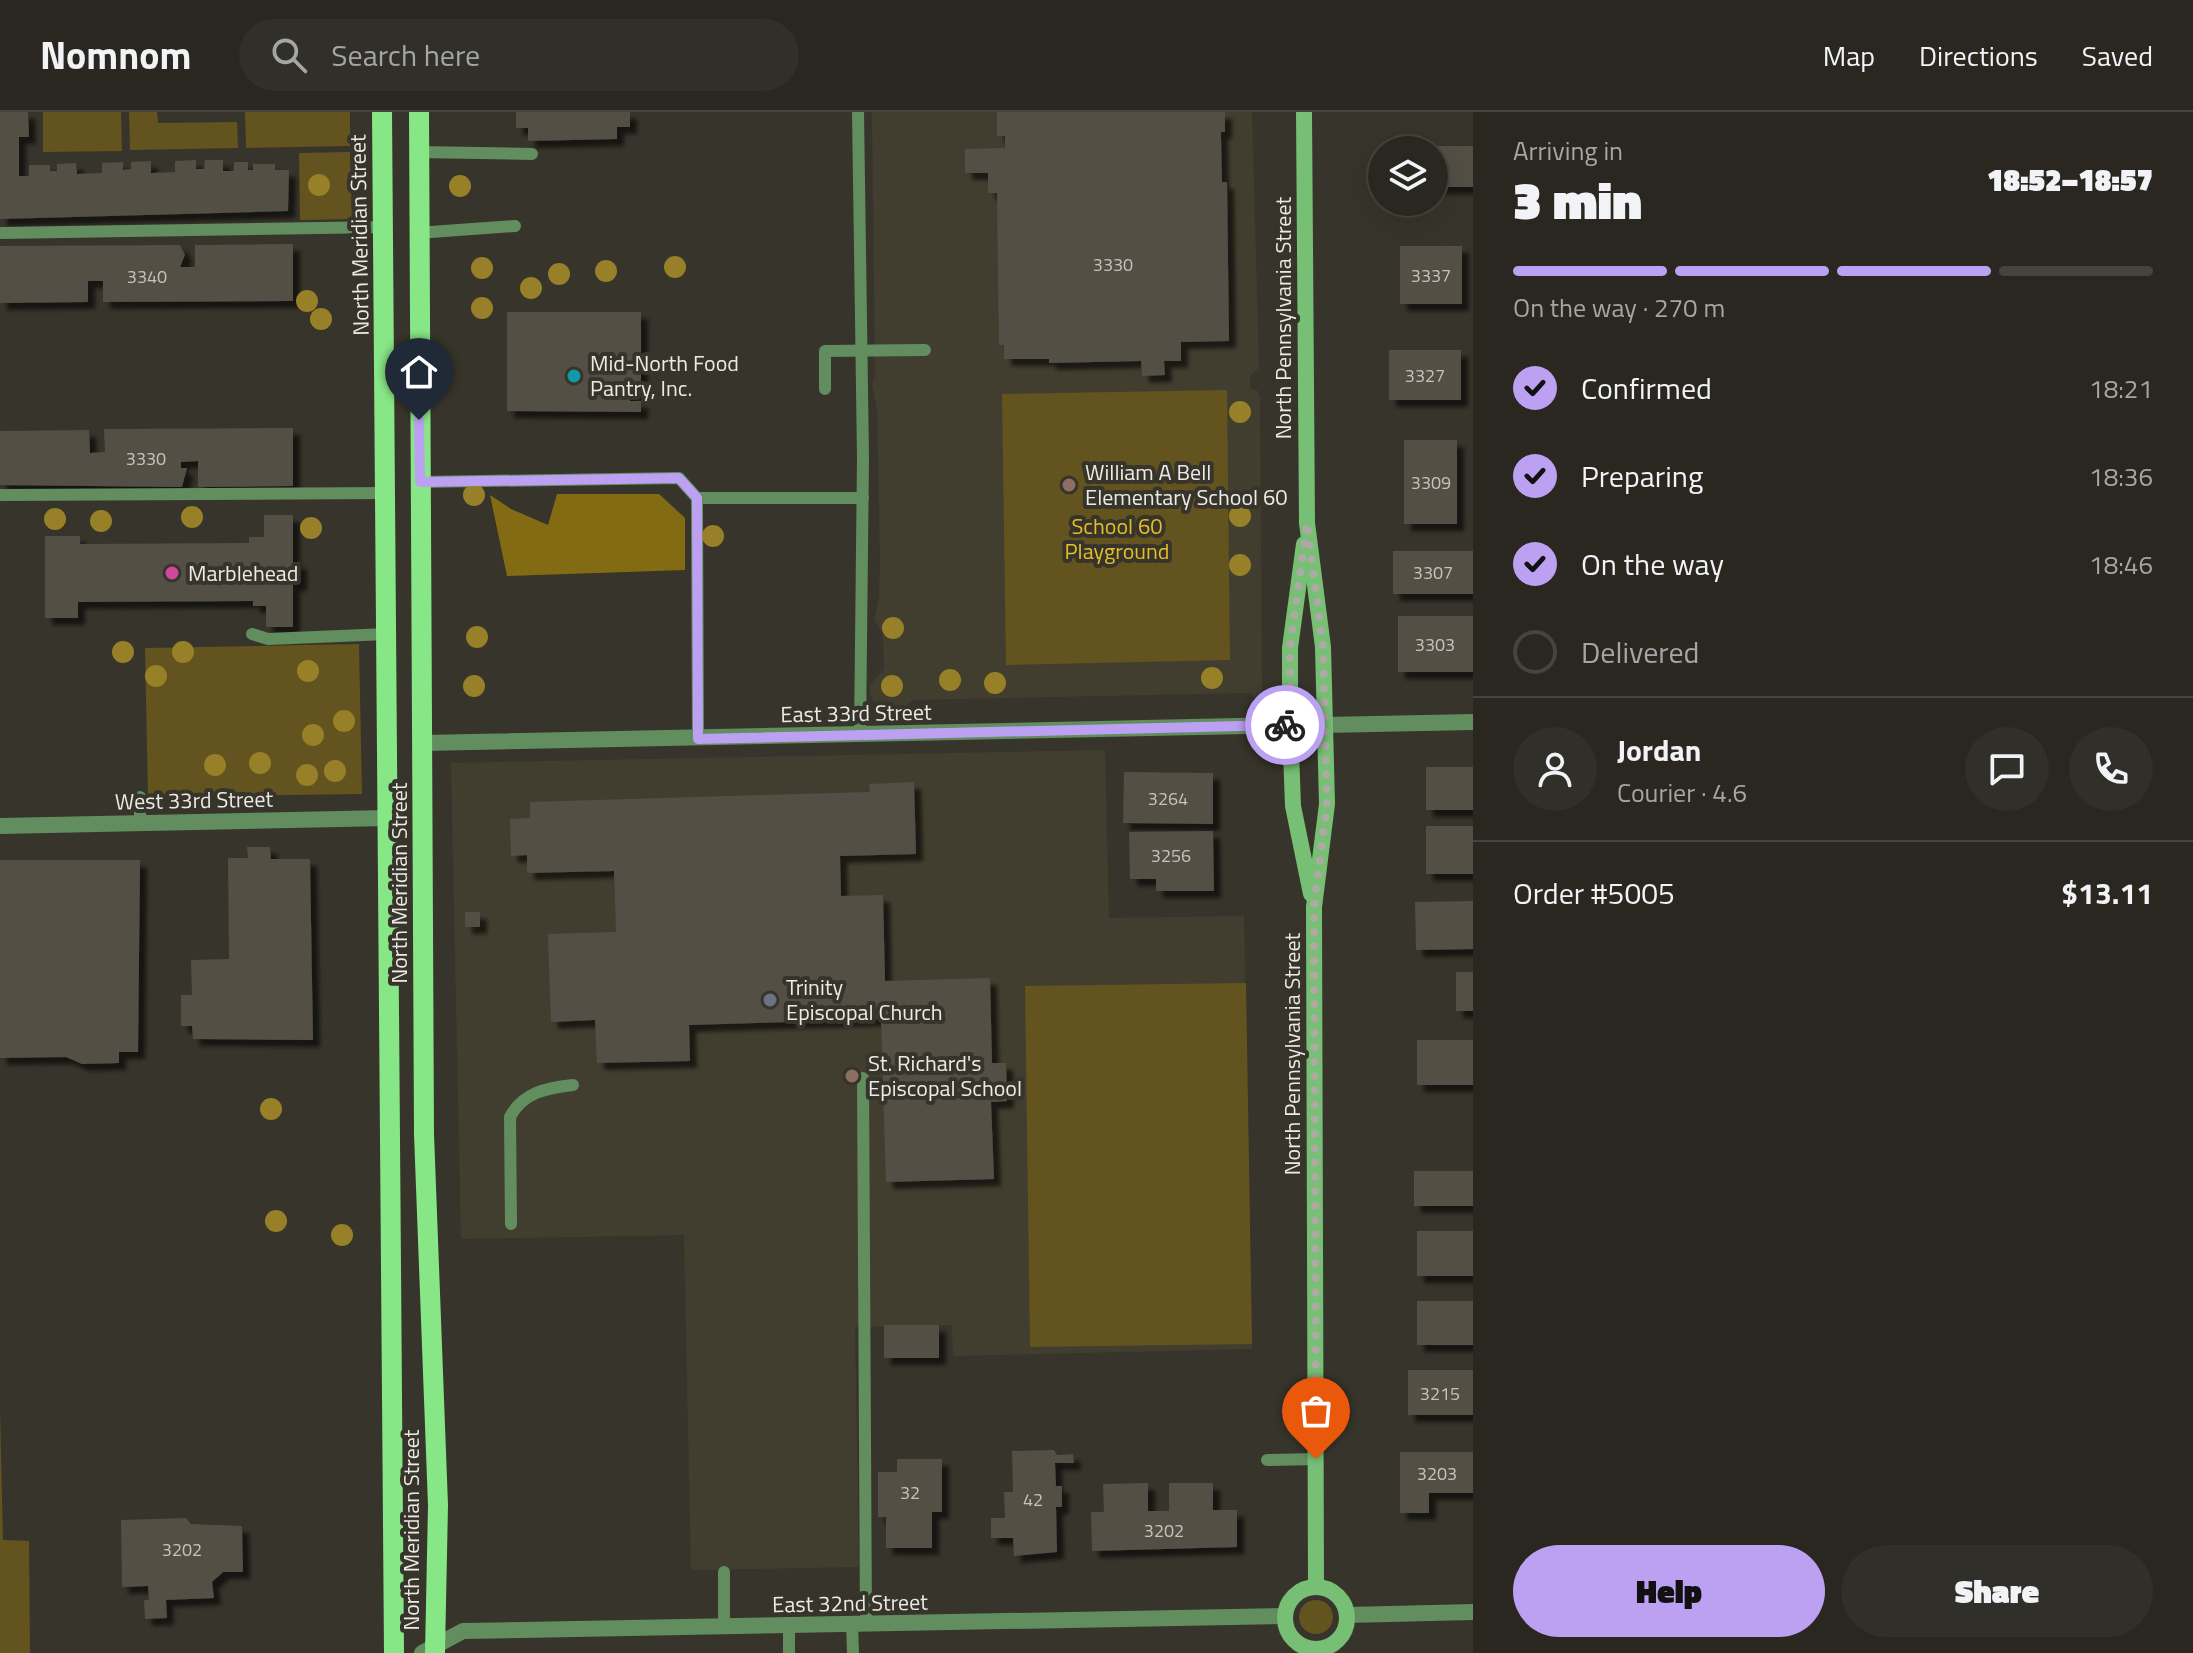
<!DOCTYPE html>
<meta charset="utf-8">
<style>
:root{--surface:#292720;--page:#312f29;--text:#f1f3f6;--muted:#a5a5a5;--line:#45443e;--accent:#bca0f2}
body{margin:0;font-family:"Titillium Web",sans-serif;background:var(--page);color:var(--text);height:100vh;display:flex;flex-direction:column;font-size:30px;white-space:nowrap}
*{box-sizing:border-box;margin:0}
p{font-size:26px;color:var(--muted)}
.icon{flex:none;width:44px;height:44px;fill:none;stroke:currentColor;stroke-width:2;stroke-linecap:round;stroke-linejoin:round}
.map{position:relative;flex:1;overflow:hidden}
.details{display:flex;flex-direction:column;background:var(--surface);width:720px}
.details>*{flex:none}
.controls{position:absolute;left:1368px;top:24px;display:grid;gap:16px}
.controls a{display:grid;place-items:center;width:80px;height:80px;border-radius:50%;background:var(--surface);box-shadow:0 8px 32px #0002,0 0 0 2px var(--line);font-size:40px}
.pin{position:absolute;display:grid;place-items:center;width:68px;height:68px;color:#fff;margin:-82px -34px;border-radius:50% 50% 50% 0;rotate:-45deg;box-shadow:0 0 8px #0007}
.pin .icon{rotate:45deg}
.courier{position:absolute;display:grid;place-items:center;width:80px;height:80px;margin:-40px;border:6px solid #bca0f2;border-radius:50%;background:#fff;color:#222;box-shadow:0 2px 10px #0007}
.headline em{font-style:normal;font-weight:800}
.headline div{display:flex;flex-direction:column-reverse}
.headline{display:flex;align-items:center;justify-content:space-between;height:136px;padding:0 40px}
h1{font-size:52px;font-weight:800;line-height:60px}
.bar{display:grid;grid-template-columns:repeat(4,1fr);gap:12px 8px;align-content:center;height:96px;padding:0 40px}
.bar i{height:10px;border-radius:6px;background:var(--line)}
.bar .active{background:var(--accent)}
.bar p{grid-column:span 4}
.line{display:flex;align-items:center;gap:20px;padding:0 40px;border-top:2px solid var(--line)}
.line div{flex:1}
.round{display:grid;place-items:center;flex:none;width:84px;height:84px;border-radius:42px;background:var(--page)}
ol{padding:0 40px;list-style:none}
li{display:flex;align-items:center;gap:24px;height:88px}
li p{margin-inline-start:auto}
li .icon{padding:8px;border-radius:50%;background:var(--accent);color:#111;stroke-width:4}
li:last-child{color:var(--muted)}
li i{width:44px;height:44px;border:4px solid var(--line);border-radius:50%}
.cta{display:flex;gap:16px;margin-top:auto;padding:16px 40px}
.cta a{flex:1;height:92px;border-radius:48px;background:var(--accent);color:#111;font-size:32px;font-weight:800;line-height:92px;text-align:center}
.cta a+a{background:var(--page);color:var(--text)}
header{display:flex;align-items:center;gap:48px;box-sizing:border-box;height:112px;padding:0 40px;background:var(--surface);border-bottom:2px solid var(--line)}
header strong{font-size:38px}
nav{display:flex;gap:44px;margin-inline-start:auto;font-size:28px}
.search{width:560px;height:72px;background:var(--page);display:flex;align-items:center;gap:20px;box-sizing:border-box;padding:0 28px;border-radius:44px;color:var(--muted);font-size:30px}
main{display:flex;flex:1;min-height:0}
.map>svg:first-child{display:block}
.built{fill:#423e2f}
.green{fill:#63531f}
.forest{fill:#836b14}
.building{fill:#524f45;filter:url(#shadow)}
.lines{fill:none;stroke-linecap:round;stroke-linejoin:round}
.lane{stroke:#618d5f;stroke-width:12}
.street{stroke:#618d5f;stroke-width:16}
.secondary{stroke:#77bf75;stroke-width:16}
.primary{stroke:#87e685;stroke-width:20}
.tree{fill:#978028}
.done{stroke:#adaaa3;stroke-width:8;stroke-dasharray:0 14.4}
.route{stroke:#bca0f2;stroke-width:10}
.culture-dot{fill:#0f9aa8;stroke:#37342b;stroke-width:3}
.education-dot{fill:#8d6e63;stroke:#37342b;stroke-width:3}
.hotel-dot{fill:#d1479c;stroke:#37342b;stroke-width:3}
.worship-dot{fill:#6b7280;stroke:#37342b;stroke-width:3}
.labels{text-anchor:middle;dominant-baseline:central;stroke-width:8;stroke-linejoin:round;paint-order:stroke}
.number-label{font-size:18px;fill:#c6c3bc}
.street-label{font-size:22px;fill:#eceae4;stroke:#37342b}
.poi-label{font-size:22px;fill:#eceae4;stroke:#37342b;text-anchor:start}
.park-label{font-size:22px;fill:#e6be25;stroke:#37342b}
</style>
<header>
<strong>Nomnom</strong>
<div class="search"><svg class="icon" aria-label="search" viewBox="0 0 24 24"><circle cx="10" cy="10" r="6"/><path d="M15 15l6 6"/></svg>Search here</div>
<nav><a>Map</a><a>Directions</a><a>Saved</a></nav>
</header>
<main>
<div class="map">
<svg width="1473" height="1541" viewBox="0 0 1473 1541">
<defs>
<filter id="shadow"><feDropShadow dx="7" dy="7" stdDeviation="2" flood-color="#0009"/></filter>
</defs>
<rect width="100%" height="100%" fill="#37342b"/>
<g class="built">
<path d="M872,0H1252L1259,256L1250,264V277L1258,279L1260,286L1262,580L1254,586L1250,581L913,588L903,596H879L875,592L869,580L871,572L884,557L883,521L874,508L879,486L880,449L877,297L872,272L875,262Z"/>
<path d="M1105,638L1109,806L1244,804L1252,1237L953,1244L952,1213L855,1215L859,1455L691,1458L684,1123L461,1127L451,651Z"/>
</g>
<g class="green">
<path d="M43,0H121L122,39L43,40Z"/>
<path d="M129,0H157L158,11L237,10L238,36L130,38Z"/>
<path d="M245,0H350V34L246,36Z"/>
<path d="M350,40L352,107L300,108L299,41Z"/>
<path d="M1227,278L1230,548L1006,553L1002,282Z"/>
<path d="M359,532L362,682L148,685L145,536Z"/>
<path d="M1246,871L1252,1232L1030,1235L1025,874Z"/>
<path d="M0,1299L3,1428L29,1429L30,1541H0Z"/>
<circle cx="1316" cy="1505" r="17"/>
</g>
<path class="forest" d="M557,382H659L685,406V458L507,464L490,383L511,397L548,413Z"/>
<g class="building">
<path d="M0,0H28L29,25H19V64H29V53H50V59H57V52L76,51L77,62L102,61V51L123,50V58L131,57V50L151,49V61L175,60V49L196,48V57H204L205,48H223V59H234V50H248V58H253V52H275V58H289L288,99L0,107Z"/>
<path d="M516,0H630V15H617V27L528,29V16H516Z"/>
<path d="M997,0H1225V20H1221V25L1222,70H1227L1229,229L1181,230V249H1164L1165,263L1142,264L1141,249L1049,251V247H1004V233H999L997,81H988V61H965V37L1005,36V24H997Z"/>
<path d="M1387,34H1473V75H1434V38H1387Z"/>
<path d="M293,132V189L103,190V169H88V190L0,191V134L180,133L185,143L180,155H195V133Z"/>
<rect x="1400" y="134" width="62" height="58"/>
<path d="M507,200H641V282H630V289H641V300L507,299Z"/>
<rect x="1389" y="238" width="72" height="50"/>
<path d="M293,316V374L198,375V349L181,350V356H187L182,375L0,373V319L89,318L90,341L105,340L104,317Z"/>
<rect x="1404" y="328" width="53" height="84"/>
<path d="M264,403H293V450H300V472H293V515H266V494H253V489L78,490V506H45V424H80V432L249,431V425H264Z"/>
<rect x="1393" y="439" width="80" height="43"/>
<rect x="1398" y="504" width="75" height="56"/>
<rect x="1426" y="655" width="47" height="43"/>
<path d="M1124,660L1213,661V712L1123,711Z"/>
<path d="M914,670L916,742L840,744L841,784L883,783L885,869L990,866L992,951H1006L1007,989L991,990L994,1067L886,1070L881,907L689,913L690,949L597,951L595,908L551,910L548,822L616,820L614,759L527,761V743L511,744L510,707L530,706V690L870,680L869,672Z"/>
<rect x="1426" y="714" width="47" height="48"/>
<path d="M1213,719L1214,779H1156V767H1130L1129,720Z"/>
<path d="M247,735H270L271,747H310L313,928L193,927L192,914H181V883H192L191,848L229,847L228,746H248Z"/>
<path d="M0,748H140L138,940H119V951L82,952L66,945L0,946Z"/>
<path d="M1473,789V837L1416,838L1415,790Z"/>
<rect x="465" y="800" width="15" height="15"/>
<rect x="1456" y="860" width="17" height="39"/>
<rect x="1417" y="928" width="56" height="45"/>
<rect x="1414" y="1059" width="59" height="35"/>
<rect x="1417" y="1119" width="56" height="45"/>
<rect x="1417" y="1189" width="56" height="44"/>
<rect x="884" y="1213" width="55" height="33"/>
<rect x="1408" y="1258" width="65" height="45"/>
<path d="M1054,1338L1057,1343L1073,1342L1074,1351H1055L1056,1374H1062V1395H1056L1057,1440L1014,1444L1013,1426H991V1406H1005L1004,1380H1013L1012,1339Z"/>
<path d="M1400,1340H1473V1381H1429V1401H1400Z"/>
<path d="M897,1347H942V1400H932V1436H886V1405H878V1360H897Z"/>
<path d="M1148,1371V1399H1169V1371H1213V1398H1237V1435L1092,1439L1091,1400H1104L1103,1372Z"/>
<path d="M186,1406L191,1412L242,1414L243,1460H223L212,1470L214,1486L166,1488L167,1506L145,1507L144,1488H149L148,1474L122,1475L121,1408Z"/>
</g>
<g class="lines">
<g class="lane">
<path d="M858,0L863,346L860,623"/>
<path d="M417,40L532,42"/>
<path d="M0,121L384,115"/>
<path d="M417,121L515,114"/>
<path d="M825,277V239L925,238"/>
<path d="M420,370L679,366L697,386H863"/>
<path d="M0,383L387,381"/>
<path d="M697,386L698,627"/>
<path d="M252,522L268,527L387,522"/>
<path d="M140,685V711"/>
<path d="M863,966L866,1512"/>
<path d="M511,1112L510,1005C523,980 547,976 573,973"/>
<path d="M1267,1348L1316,1347"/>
<path d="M724,1460V1515"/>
<path d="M852,1512L853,1541"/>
<path d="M789,1514V1541"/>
</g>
<g class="street">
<path d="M1324,613L1473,610"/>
<path d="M422,631L1290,613"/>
<path d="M0,714L389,706"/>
<path d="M1347,1503L1473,1500"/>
<path d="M422,1541L463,1519L1285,1504"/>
</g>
<g class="secondary">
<path d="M1304,0L1307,411L1323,535L1327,692L1314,795L1316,1475"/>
<path d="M1304,432L1290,536V613L1293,694L1311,782"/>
<circle cx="1316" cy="1506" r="31"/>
</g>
<g class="primary">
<path d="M382,0L394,1541"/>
<path d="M419,0L424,1022L438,1393L435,1541"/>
</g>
</g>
<g class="tree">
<circle cx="319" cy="73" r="11"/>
<circle cx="460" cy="74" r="11"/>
<circle cx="675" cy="155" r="11"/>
<circle cx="482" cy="156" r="11"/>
<circle cx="606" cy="159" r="11"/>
<circle cx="559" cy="162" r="11"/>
<circle cx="531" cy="176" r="11"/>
<circle cx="307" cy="189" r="11"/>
<circle cx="482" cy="196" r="11"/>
<circle cx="321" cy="207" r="11"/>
<circle cx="1240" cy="300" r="11"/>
<circle cx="474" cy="383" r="11"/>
<circle cx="1240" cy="404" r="11"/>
<circle cx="192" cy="405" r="11"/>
<circle cx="55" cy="407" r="11"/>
<circle cx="101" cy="409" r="11"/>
<circle cx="311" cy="416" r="11"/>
<circle cx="713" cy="424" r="11"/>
<circle cx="1240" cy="453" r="11"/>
<circle cx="893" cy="516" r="11"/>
<circle cx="477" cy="525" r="11"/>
<circle cx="123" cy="540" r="11"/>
<circle cx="183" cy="540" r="11"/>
<circle cx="308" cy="559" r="11"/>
<circle cx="156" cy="564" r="11"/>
<circle cx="1212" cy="566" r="11"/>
<circle cx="950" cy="568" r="11"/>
<circle cx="995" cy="571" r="11"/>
<circle cx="474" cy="574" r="11"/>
<circle cx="892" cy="574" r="11"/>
<circle cx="344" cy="609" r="11"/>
<circle cx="313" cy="623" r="11"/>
<circle cx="260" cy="651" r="11"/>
<circle cx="215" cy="653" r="11"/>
<circle cx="335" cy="659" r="11"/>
<circle cx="307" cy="663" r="11"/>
<circle cx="271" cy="997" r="11"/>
<circle cx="276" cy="1109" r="11"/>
<circle cx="342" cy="1123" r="11"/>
</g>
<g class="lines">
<path class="done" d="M1285,613H1290V536L1307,411L1323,535L1327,692L1314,795L1316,1347"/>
<path class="route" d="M419,308L420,370L679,366L697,386L698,627L1285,613"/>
</g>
<circle class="culture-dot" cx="574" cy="264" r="8"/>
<g class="education-dot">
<circle cx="1069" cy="373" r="8"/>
<circle cx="852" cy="964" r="8"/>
</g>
<circle class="hotel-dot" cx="172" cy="461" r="8"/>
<circle class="worship-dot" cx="770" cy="888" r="8"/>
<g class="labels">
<g class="number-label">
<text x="1113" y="152">3330</text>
<text x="1431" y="163">3337</text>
<text x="147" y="164">3340</text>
<text x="1425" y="263">3327</text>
<text x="146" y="346">3330</text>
<text x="1431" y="370">3309</text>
<text x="1433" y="460">3307</text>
<text x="1435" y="532">3303</text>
<text x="1168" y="686">3264</text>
<text x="1171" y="743">3256</text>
<text x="1440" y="1281">3215</text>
<text x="1437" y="1361">3203</text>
<text x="910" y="1380">32</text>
<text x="1033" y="1387">42</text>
<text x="1164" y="1418">3202</text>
<text x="182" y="1437">3202</text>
</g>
<g class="street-label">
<text transform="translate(359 123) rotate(-91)">North Meridian Street</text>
<text transform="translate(1283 206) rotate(-90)">North Pennsylvania Street</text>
<text transform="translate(856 601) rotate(-1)">East 33rd Street</text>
<text transform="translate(194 688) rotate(-1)">West 33rd Street</text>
<text transform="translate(399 771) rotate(-90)">North Meridian Street</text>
<text transform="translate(1292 942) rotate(-90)">North Pennsylvania Street</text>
<text transform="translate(411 1418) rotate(-90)">North Meridian Street</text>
<text transform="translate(850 1491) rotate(-1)">East 32nd Street</text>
</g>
<g class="poi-label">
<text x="590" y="251">Mid-North Food<tspan x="590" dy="25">Pantry, Inc.</tspan></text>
<text x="1085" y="360">William A Bell<tspan x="1085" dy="25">Elementary School 60</tspan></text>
<text x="188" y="461">Marblehead</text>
<text x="786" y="875">Trinity<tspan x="786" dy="25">Episcopal Church</tspan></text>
<text x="868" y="951">St. Richard's<tspan x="868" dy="25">Episcopal School</tspan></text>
</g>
<g class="park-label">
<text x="1117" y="414">School 60<tspan x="1117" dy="25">Playground</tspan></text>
</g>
</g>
</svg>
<div class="controls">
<a><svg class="icon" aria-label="layers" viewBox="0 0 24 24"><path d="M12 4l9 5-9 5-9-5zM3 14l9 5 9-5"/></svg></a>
</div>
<div class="pin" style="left:1316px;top:1347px;background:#ea580c"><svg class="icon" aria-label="bag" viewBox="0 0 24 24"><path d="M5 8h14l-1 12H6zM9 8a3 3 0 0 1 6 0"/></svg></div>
<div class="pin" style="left:419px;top:308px;background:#1f2937"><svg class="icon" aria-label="home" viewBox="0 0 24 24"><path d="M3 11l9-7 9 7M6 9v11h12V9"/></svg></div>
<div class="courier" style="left:1285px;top:613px"><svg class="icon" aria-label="bike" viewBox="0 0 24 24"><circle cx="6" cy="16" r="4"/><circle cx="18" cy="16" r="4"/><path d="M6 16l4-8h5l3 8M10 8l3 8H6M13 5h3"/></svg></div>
</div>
<section class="details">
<div class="headline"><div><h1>3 min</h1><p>Arriving in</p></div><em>18:52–18:57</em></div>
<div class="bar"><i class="active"></i><i class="active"></i><i class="active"></i><i></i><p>On the way · 270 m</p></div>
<ol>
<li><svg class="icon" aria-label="check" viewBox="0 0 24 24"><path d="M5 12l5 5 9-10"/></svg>Confirmed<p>18:21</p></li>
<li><svg class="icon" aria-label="check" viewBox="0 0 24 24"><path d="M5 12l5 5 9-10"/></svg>Preparing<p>18:36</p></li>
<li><svg class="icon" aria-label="check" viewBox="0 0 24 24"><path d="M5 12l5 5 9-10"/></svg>On the way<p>18:46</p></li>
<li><i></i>Delivered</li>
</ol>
<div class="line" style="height:144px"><a class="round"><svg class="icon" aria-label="person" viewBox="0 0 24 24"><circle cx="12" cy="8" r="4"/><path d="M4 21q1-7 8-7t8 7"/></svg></a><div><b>Jordan</b><p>Courier · 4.6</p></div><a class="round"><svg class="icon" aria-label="chat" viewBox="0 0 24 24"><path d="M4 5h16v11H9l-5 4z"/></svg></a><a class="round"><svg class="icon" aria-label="phone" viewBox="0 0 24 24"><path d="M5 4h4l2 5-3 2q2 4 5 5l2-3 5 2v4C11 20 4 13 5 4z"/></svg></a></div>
<div class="line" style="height:104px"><div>Order #5005</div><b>$13.11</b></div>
<div class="cta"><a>Help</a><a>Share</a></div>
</section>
</main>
